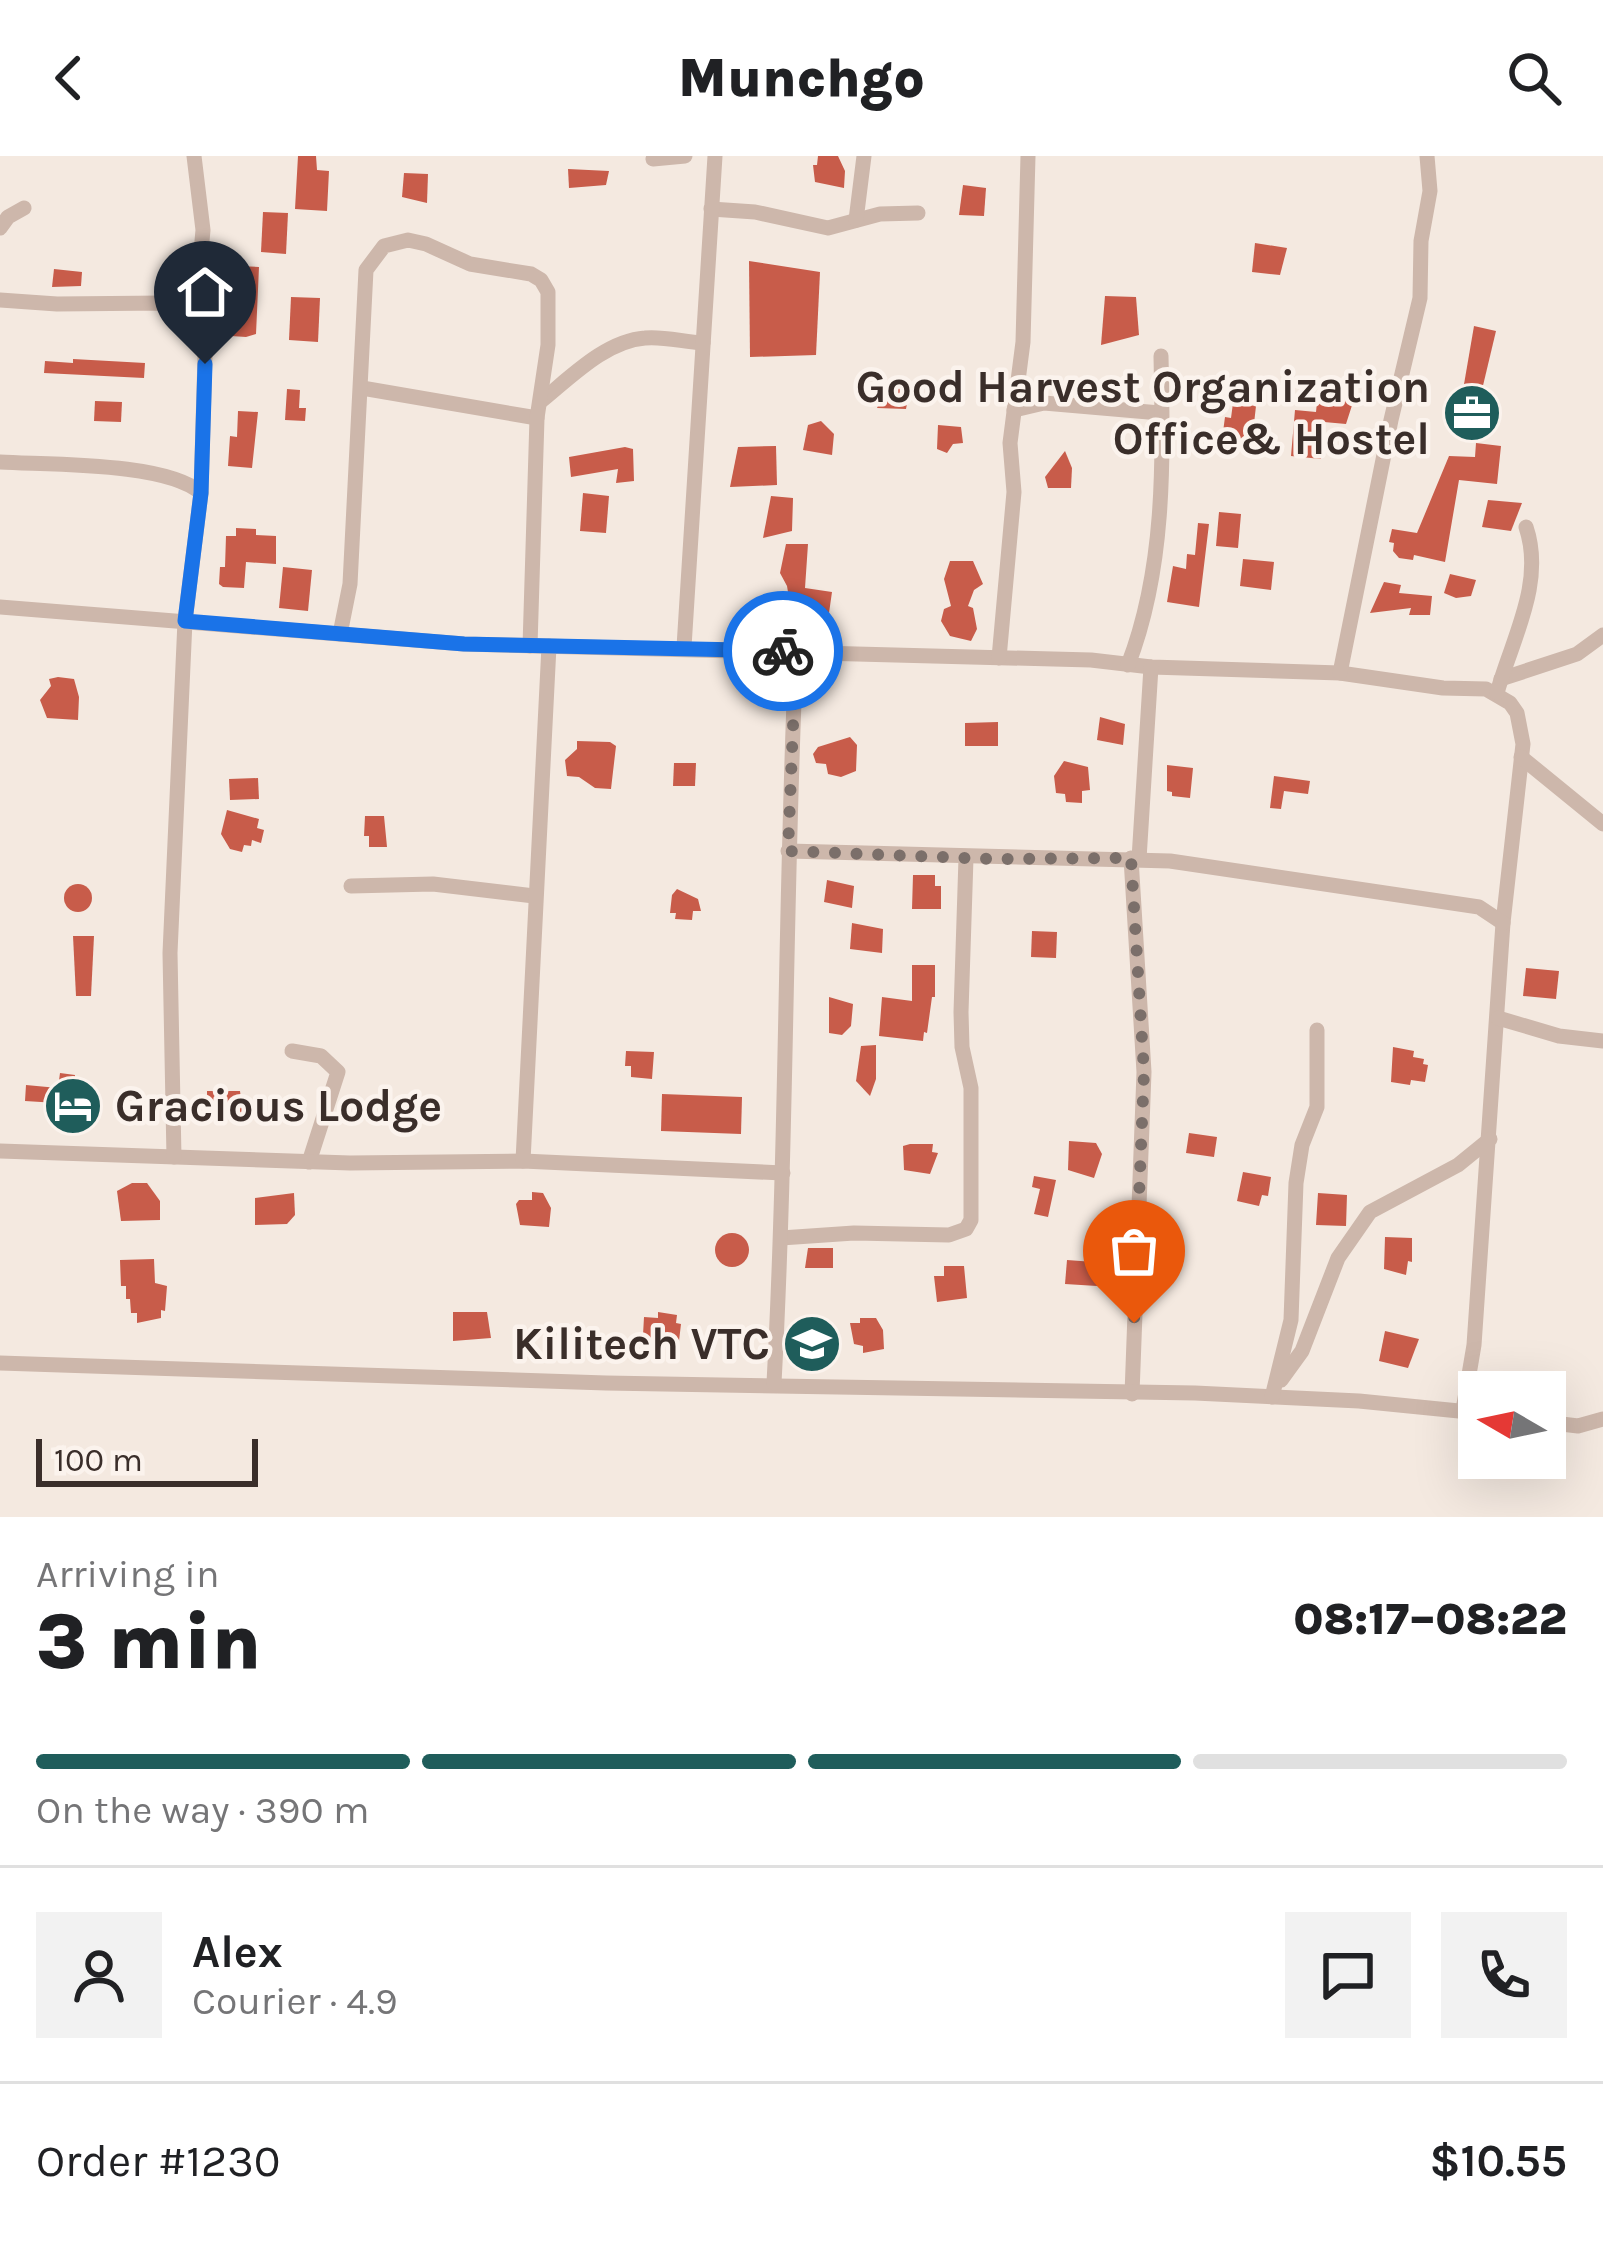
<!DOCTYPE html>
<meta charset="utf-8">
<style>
:root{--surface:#fff;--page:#f2f2f2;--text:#202124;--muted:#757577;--line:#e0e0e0;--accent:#1f5d5b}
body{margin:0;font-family:Karla,sans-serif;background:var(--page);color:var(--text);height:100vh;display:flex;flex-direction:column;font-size:45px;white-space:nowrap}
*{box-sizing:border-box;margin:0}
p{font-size:39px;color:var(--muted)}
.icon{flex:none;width:66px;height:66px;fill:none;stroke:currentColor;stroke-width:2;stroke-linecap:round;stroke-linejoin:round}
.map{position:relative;height:1361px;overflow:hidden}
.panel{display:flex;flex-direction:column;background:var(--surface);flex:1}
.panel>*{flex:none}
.needle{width:78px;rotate:279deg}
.controls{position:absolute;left:1458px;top:1215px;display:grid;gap:24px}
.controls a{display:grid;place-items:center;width:108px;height:108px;border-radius:0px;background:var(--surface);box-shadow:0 12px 48px #0002;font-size:60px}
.scale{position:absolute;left:36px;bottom:30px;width:222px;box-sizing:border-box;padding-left:12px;border:6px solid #3a2e2a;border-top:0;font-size:33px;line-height:42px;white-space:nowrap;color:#3a2e2a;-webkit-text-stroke:9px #fbf3ed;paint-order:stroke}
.pin{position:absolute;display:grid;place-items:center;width:102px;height:102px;color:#fff;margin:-123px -51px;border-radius:50% 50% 50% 0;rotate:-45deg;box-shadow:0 0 12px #0007}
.pin .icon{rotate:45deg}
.courier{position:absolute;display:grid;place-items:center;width:120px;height:120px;margin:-60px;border:9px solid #1a73e8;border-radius:50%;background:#fff;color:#222;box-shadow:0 3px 15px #0007}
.summary em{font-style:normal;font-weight:800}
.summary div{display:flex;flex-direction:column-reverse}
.summary{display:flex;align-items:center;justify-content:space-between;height:204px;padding:0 36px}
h1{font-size:78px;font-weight:800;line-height:90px}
.bar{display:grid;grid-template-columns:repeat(4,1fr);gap:18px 12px;align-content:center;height:144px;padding:0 36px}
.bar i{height:15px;border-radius:9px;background:var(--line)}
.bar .current{background:var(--accent)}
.bar p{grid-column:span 4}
.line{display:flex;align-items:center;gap:30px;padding:0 36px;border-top:3px solid var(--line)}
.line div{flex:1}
.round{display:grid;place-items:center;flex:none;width:126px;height:126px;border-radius:0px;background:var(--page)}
header{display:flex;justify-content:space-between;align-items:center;height:156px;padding:0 36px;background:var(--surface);font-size:54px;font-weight:800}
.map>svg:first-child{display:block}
.building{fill:#c85c4a}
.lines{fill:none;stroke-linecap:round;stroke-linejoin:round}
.street{stroke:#cdb7ab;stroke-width:15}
.done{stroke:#7b6f6a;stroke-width:12;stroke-dasharray:0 21.6}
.route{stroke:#1a73e8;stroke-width:15}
.labels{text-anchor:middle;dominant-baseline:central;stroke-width:9;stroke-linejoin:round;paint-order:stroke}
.poi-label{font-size:45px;font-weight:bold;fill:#3a2e2a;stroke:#fbf3ed;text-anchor:end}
</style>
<header><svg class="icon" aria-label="back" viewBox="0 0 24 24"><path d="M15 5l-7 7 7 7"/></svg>Munchgo<svg class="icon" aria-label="search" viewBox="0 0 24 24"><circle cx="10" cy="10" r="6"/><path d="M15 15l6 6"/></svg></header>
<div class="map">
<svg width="1603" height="1361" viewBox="0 0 1603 1361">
<rect width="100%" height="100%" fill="#f4e9e0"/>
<g class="building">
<path d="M298,0H316L317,14L329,15L327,55L295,53Z"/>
<path d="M818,0H838L845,15L844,32L815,26L813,9H817Z"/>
<path d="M568,13L609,15L606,29L569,32Z"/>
<path d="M404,17L428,18L427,47L402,41Z"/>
<path d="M963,29L986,32L984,60L959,59Z"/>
<path d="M263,56L288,57L286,98L261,96Z"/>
<path d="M1255,87L1287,92L1280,119L1252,116Z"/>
<path d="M749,105L820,116L816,199L750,201Z"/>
<path d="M236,110L259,111L256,178L246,181L231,180V171L226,170L227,157H231L235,149Z"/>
<path d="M54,113L82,116L81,130L52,131Z"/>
<path d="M1105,140L1136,141L1139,179L1101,189Z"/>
<path d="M291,141L320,142L318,186L289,184Z"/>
<path d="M1474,170L1496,175L1481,238L1463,234Z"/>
<path d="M73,203L145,207L144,222L44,217L45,205L73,207Z"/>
<path d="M888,228H911L906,253L877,252Z"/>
<path d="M287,233L300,234L299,252H306L305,265L285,264Z"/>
<path d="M1318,236L1355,240L1346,268L1324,266L1321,303L1291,300L1295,254L1316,256Z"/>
<path d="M95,245L122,246L121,266L94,265Z"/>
<path d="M1233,247L1256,250L1251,294L1221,291L1225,261L1231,262Z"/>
<path d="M238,255L258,256L252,312L228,310L230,280L237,281Z"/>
<path d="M821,265L834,278L832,299L803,294L808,269Z"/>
<path d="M938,269L961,271L963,287L953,288L947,297L937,293Z"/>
<path d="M1476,287L1501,290L1497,328L1459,324L1445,406L1414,399L1413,404L1399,402L1393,395L1394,387L1389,386L1392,373L1417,377L1449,300L1475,301Z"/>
<path d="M776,290L777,329L730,331L738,291Z"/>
<path d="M625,291L633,293L634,325L616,327L618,313L571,321L569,301Z"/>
<path d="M1065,295L1072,312L1071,332H1048L1045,321Z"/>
<path d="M583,337L609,340L606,377L580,375Z"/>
<path d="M771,340L793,342L792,375L763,382Z"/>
<path d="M1488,344L1522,347L1511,375L1482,371Z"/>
<path d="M1219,356L1241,358L1238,392L1216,390Z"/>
<path d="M1198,367L1209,368L1199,451L1167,446L1173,410L1186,413L1187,398L1195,399Z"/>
<path d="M236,372L256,373V379L276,380V408L246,406L244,432L223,431L219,428L220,411H225L226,380H236Z"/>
<path d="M786,388H808L805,432L832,436L827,471L793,466L787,430L780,417Z"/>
<path d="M1243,403L1274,406L1271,434L1240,430Z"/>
<path d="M950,405H973L983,428L974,434L968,450L973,452L977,473L971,485L950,480L941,465L944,453L951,450L944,423Z"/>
<path d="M283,411L312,414L308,455L279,452Z"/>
<path d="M1450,418L1476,424L1471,440L1456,442L1444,437Z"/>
<path d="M1384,426L1401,429L1399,437L1432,440L1430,459H1409L1411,452L1370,457Z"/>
<path d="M58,521L74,523L79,541L78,564L47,562L40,544L51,530L49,523Z"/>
<path d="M1100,561L1125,568L1123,589L1097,584Z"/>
<path d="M998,566V590H965V567Z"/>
<path d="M850,581L857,589L856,615L841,621L828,618L826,608L816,607L813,598L818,591Z"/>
<path d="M577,585L610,586L616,590L611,633L595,632L579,621L567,620L565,604L577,593Z"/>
<path d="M1064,605L1088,611L1090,634L1082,635V647L1066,646L1065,638L1056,637L1054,620Z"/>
<path d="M674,607H696L695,630H673Z"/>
<path d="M1167,609L1193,612L1190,642L1172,640V636L1167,635Z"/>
<path d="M1274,620L1310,625L1308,638L1284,635L1281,653L1270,652Z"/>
<path d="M258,622L259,643L230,644L229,623Z"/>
<path d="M227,654L259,663L257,672L264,674L261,687L252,684L251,690L244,689L242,696L230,693L221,678Z"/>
<path d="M365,660H384L387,691H369V680H364Z"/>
<path d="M913,719H935V730H941V753H912Z"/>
<path d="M827,724L854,730L852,752L824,746Z"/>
<circle cx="78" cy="742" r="14"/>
<path d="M677,733L698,743L701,755H693L692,764L675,763L676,757H670L672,739Z"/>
<path d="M852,767L883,773L882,797L850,793Z"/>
<path d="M1032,775L1057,776L1056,802L1031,801Z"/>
<path d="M73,780H94L91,840H76Z"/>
<path d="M912,809H935V841H932L927,877L924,876L923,885L879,880L882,841L912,845Z"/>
<path d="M1526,812L1559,815L1556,843L1523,840Z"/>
<path d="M829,841L853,848L851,870L842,879L829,877Z"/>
<path d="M876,889V923L870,940L856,925L861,890Z"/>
<path d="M1393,891L1414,895L1413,901L1424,903L1423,908L1428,909L1425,926L1411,924L1410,929L1391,926Z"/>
<path d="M626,895L654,896L652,923L631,921V910H625Z"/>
<path d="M60,917L75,919L73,948L25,945L26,929L58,932Z"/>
<path d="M207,935H240L244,965H232V951H207Z"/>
<path d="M662,938L742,941L741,978L661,975Z"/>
<path d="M1189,977L1217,981L1214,1001L1186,997Z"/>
<path d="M1069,985L1096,987L1102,998L1094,1022L1068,1014Z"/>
<path d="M910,988H933L932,996L938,997L930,1018L904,1014L903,990Z"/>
<path d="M1243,1016L1271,1021L1268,1040L1262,1039L1259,1050L1237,1045Z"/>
<path d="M1034,1020L1056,1024L1048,1061L1034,1058L1040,1033L1032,1031Z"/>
<path d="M132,1027H147L160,1045V1064L121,1065L117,1035Z"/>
<path d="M532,1036L543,1037L551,1052L549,1071L520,1069L516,1048L519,1044H532Z"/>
<path d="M294,1037L295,1059L287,1068L255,1069V1042Z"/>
<path d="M1318,1037L1347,1039L1346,1070L1316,1069Z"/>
<circle cx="732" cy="1094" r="17"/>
<path d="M1385,1081L1412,1082V1106L1408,1105L1406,1119L1384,1113Z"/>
<path d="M808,1092H833V1112H805Z"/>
<path d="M154,1103L155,1127L167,1130L165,1155L161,1154V1162L137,1167V1157H131L130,1143H126V1130H121L120,1104Z"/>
<path d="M1067,1104L1094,1106L1097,1130L1065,1128Z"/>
<path d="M944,1110H964L967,1142L937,1146L934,1120H944Z"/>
<path d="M453,1156H487L491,1182L453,1185Z"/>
<path d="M658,1156L677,1159L676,1167L681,1168L679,1185L648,1186L643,1179L644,1161L658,1162Z"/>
<path d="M860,1162H876L883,1174L884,1193L863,1197V1190L854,1188L850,1167H860Z"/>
<path d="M1385,1175L1419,1183L1408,1212L1379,1205Z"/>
</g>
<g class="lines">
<g class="street">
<path d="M653,3L685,0"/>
<path d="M711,53L755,56L828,72L880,58L918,57"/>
<path d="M856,64L864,0"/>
<path d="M0,72L8,61L24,52"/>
<path d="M0,144L57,148L164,147L186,152L206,165"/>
<path d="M362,232L537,262"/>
<path d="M540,246C570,222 605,185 645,182C663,180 684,186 703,187"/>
<path d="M1014,254L1044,247L1160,257"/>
<path d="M0,306C49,309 166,306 201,337"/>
<path d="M0,451L464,488L1091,504L1151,511L1340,517L1443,532L1486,533L1510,547L1517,557L1523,588L1503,767L1474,1189L1463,1254"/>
<path d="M340,478L350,428L366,114L384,90L408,84L426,88L470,108L531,118L541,124L548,136V189L537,262L530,490"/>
<path d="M684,491L715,0"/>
<path d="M999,502L1014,336L1010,287L1023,186L1028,0"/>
<path d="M1128,509C1166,411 1163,303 1161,200"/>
<path d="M1340,517L1391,264L1420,142L1421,85L1430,35L1427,0"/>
<path d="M1501,523L1577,498L1603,479"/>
<path d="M1497,537C1512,483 1545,427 1526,371"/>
<path d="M1521,601L1603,668"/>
<path d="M788,695L1170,705L1479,751L1503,767"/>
<path d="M1131,702L1144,916L1132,1238"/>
<path d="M1139,703L1151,511"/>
<path d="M351,730L433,728L534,740"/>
<path d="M1498,862L1559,880L1603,885"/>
<path d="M292,895L321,900L338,916L309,1006"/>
<path d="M0,995L350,1007L523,1005L783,1017"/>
<path d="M174,1001L170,797L185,465L201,337L206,165L200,107L203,74L194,0"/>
<path d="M523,1005L549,490"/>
<path d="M781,1082L854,1077L949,1079L966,1073L971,1064V932L962,891L961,856L966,702"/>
<path d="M1135,1143C1101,1114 1088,1082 1138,1061"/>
<path d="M0,1207L606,1227L1195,1237L1359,1245L1479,1257"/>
<path d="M1281,1224L1302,1195L1338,1102L1370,1056L1458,1009L1490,983"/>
<path d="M774,1227C787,984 785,740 796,496"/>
<path d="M1272,1241L1291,1164L1296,1027L1302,989L1317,951V874"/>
<path d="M1545,1266L1578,1270L1603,1263"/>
</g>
</g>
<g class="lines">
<path class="done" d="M783,495L796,496L788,695L992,703L1131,702L1144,916L1134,1167"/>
<path class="route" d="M205,208L201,337L185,465L464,488L783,495"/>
</g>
<defs>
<g id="office-disc" transform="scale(3)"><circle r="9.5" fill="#1f5d5b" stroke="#fbf3ed"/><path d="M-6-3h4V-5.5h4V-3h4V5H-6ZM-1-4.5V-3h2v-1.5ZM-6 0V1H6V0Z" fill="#fff"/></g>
<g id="hotel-disc" transform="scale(3)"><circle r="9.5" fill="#1f5d5b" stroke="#fbf3ed"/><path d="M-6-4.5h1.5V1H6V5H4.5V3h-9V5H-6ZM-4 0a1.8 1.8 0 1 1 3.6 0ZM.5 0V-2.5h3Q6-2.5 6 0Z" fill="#fff"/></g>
<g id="university-disc" transform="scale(3)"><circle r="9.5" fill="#1f5d5b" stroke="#fbf3ed"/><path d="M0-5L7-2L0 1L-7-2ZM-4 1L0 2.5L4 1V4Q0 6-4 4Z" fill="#fff"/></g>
</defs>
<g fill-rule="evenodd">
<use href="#office-disc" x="1472" y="257"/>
<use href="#hotel-disc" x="73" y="950"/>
<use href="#university-disc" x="812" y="1188"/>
</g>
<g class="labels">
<g class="poi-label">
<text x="1430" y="231">Good Harvest Organization<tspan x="1430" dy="52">Office&amp; Hostel</tspan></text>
<text x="115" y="950" text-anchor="start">Gracious Lodge</text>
<text x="770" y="1188">Kilitech VTC</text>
</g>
</g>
</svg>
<div class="controls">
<a><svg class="needle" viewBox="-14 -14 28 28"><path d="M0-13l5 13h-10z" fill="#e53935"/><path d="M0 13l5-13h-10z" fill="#757577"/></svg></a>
</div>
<div class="scale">100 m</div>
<div class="pin" style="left:1134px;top:1167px;background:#ea580c"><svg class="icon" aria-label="bag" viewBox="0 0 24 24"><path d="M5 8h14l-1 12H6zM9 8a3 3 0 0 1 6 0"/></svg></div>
<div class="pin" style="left:205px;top:208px;background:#1f2937"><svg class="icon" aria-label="home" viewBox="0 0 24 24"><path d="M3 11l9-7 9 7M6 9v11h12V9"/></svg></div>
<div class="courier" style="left:783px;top:495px"><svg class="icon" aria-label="bike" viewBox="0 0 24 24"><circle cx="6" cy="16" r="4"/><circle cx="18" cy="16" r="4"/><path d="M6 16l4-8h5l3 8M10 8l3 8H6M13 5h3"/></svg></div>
</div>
<section class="panel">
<div class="summary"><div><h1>3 min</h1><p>Arriving in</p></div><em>08:17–08:22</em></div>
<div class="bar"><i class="current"></i><i class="current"></i><i class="current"></i><i></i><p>On the way · 390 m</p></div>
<div class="line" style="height:216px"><a class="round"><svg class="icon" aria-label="person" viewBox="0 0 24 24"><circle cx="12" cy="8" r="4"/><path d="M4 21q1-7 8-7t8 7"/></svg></a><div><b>Alex</b><p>Courier · 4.9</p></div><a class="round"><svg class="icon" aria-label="chat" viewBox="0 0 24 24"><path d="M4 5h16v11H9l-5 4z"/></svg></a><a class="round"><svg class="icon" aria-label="phone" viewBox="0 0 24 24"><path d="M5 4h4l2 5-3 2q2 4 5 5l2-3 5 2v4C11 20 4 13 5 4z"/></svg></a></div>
<div class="line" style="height:156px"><div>Order #1230</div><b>$10.55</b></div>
</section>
